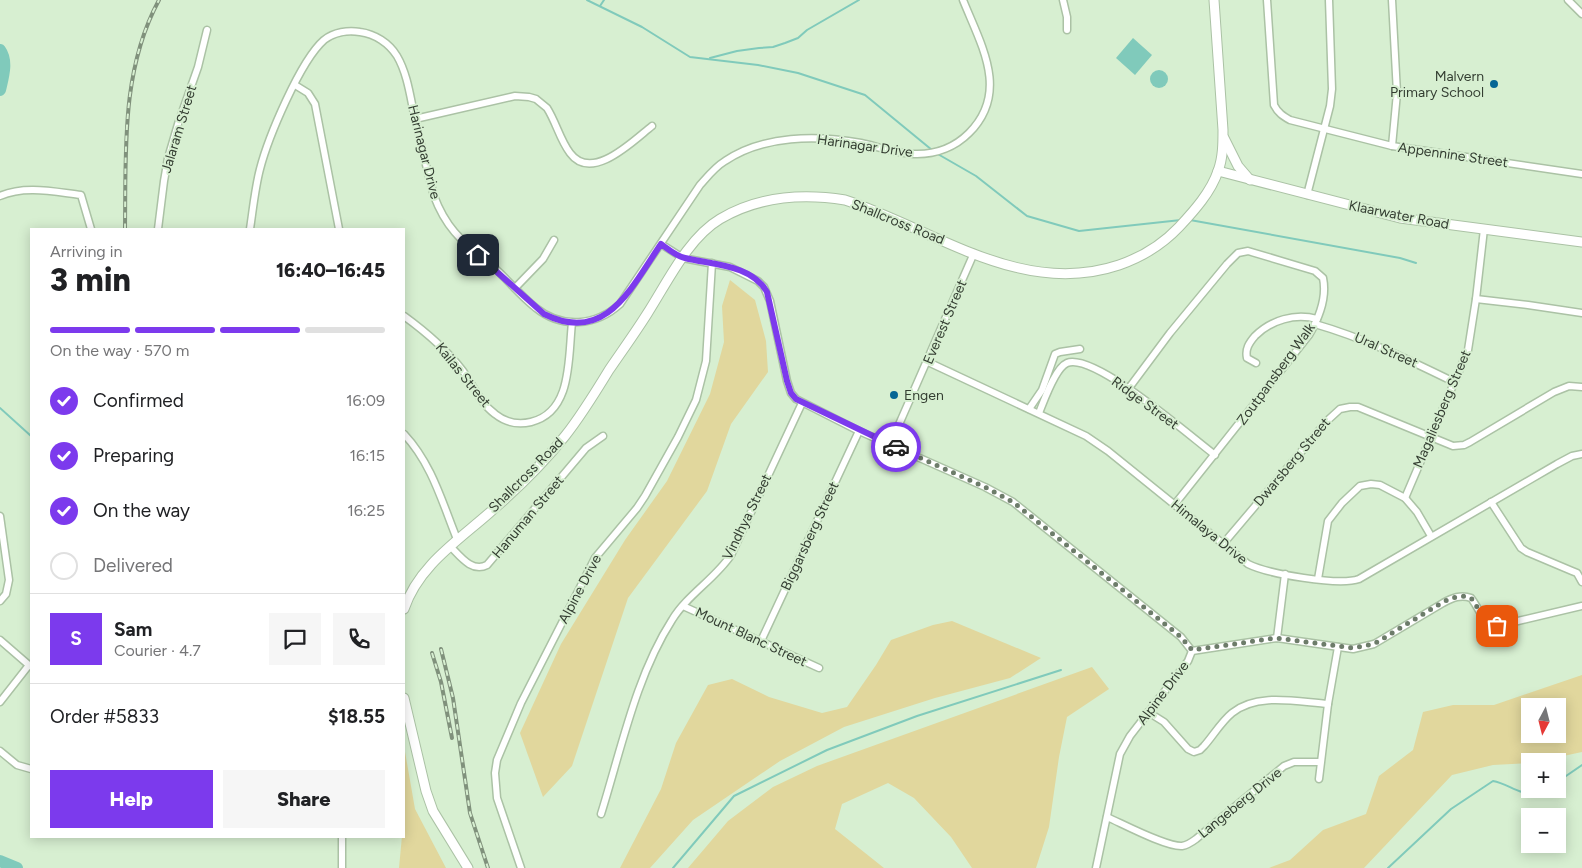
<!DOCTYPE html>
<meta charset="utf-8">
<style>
:root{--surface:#fff;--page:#f6f6f6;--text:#202124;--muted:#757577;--line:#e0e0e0;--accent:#7c3aed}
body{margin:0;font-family:Figtree,sans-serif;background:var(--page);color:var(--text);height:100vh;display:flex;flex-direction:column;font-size:19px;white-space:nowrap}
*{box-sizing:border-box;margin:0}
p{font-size:16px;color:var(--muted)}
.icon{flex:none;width:28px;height:28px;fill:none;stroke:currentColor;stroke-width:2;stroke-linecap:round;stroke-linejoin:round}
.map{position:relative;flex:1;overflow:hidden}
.side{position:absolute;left:30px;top:228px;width:375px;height:610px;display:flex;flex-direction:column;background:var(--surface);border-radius:0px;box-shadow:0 2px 12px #0003}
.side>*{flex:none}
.needle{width:32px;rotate:187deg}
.fabs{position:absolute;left:1521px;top:698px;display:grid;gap:10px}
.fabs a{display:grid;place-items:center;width:45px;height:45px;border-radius:0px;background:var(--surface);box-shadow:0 2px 12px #0003;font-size:25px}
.pin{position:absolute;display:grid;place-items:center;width:42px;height:42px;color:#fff;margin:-21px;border-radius:10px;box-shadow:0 2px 8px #0006}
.courier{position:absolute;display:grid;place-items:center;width:50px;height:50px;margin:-25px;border:4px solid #7c3aed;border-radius:50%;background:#fff;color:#222;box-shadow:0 1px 6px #0007}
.summary em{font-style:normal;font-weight:800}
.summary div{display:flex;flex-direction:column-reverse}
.summary{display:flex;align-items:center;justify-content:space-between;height:85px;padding:0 20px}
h1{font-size:32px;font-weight:800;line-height:38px}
.bar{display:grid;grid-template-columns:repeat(4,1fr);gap:8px 5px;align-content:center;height:60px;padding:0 20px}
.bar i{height:6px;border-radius:4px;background:var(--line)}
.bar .selected{background:var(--accent)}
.bar p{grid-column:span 4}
.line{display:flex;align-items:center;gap:12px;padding:0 20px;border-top:1px solid var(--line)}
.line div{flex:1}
.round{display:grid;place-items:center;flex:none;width:52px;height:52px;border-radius:0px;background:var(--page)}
ol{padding:0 20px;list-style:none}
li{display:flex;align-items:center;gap:15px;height:55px}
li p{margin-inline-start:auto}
li .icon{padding:5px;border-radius:50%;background:var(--accent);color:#fff;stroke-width:4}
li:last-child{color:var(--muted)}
li i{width:28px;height:28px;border:2px solid var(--line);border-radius:50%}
.action{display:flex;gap:10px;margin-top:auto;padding:10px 20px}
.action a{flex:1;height:58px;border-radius:0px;background:var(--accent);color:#fff;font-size:20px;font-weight:800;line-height:58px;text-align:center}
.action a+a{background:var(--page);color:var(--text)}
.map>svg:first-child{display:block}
.green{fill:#e1d79d;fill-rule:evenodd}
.water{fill:#80cabb}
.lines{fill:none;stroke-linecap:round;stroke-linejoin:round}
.stream{stroke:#80cabb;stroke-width:2}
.river{stroke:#80cabb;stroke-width:12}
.street-casing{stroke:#abc2a5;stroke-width:9}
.secondary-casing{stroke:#abc2a5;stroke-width:11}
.street{stroke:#fff;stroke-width:6}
.secondary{stroke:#fff;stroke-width:9}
.rail-casing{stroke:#80917c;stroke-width:4}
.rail{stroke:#d7efd1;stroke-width:2;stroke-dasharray:5.5;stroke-linecap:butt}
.done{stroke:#6d7c6a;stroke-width:5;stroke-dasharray:0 9}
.route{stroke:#7c3aed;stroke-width:6}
.poi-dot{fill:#066695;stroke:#d7efd1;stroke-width:2}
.labels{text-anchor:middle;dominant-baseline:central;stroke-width:4;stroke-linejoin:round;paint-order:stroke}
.poi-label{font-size:14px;fill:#343e32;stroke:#d7efd1;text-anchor:end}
.street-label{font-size:14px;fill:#343e32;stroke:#d7efd1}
</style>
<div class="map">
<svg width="1582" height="868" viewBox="0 0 1582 868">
<rect width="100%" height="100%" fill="#d7efd1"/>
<g class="green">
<path d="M730,280L755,300L766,341L768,372L731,424L707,491L628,598L572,766L543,797L520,733L561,644L625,540L667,481L710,394L724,342L722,306Z"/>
<path d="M952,621L1041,658L1010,678L935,698L844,727L780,761L693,820L650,868H620L661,789L676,743L708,685L732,679L769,697L822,713L847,707L876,665L891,640L933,625Z"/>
<path d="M1092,667L1109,689L1067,717L1059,757L1049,827L1036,868H972L951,837L914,798L888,783L842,804L835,829L884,868H688L728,821L773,787L817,766Z"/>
<path d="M1582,675V752L1540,761H1530V763L1493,765L1452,775L1364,868H1269L1290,860L1323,830L1366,814L1379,776L1413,750L1423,712L1453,705H1494ZM1558,706V734H1530V706Z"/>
<path d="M404,746L415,809L446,868H399L402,836H404Z"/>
</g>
<g class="water">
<path d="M1133,38L1152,55L1135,75L1116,58Z"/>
<circle cx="1159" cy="79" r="9"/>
</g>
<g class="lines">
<g class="stream">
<path d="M587,0L642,27L690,57L758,65L798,73L865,95L932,150"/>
<path d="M600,6L604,0"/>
<path d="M710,58L737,51L759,48L773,47L785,43L798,38L807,30L859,0"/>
<path d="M936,153L976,176L1027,216L1079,231L1181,220"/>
<path d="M1190,220L1400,258L1416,263"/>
<path d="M0,408L31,436"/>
<path d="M1558,779L1566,776L1582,765"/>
<path d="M673,868L734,796L827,750L917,716L1061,670"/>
<path d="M1388,868L1451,809L1493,781C1504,783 1512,789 1522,792L1530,787"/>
</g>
<g class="river">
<path d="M0,50C8,61 3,77 0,90"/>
<path d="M0,861L17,868"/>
</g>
<g class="street-casing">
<g id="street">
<path d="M1063,0L1067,17V30"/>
<path d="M1267,0L1274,105C1278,113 1283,116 1290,120L1392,146L1582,174"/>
<path d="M1392,0L1397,93L1392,146"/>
<path d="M1568,0L1582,14"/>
<path d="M295,85L308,93L315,104L339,229"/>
<path d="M415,119L515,96L529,97L536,99L547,108C556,122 560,140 570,153C592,183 634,140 652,126"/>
<path d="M1307,195L1330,106L1332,89L1329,0"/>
<path d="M0,196C25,185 55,192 81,195L91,229"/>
<path d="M158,229L164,181L168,158L178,124L198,67L207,30"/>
<path d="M250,229C253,209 255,188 260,169C268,138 300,61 324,40C334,32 348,30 360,32C375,34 389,43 397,56C407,73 410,95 414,114C420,142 427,169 434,196C449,236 470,246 500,273C512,285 523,298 536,308C562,329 596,326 620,304L700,185C708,176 715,167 725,161C763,135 817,135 861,143C879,147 898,154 917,154C936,154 955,147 969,133C1010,92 981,45 963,0"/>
<path d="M661,244L683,258L730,267L758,281L764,287L770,301L787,381L791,393L796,399L859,431L985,487L1013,502L1181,637L1192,651"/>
<path d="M515,288L543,259L554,240"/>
<path d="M1476,299L1528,305L1582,313"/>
<path d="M404,316C426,332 446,349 463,371C473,385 480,403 495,414C505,422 518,425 531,422C573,412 568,357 572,323"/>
<path d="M1315,324C1364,338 1409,360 1454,382"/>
<path d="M928,362L1086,436L1108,451L1248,564C1268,574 1339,586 1359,579L1557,464L1572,456L1582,454"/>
<path d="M1256,363L1247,358C1245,349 1249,343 1255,336C1271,320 1295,313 1317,319"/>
<path d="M1129,388L1170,333L1227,264L1238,253L1248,251L1315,271L1323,278C1327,297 1319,318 1309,335L1175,504"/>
<path d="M1029,409L1042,390L1055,354L1060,352L1080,349"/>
<path d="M1039,413C1044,401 1055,368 1067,363C1094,352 1191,437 1215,455"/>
<path d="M404,434C432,464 442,502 457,539"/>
<path d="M890,445L974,253"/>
<path d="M1405,498L1468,350L1476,299L1484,229"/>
<path d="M1491,502L1521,548L1527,552L1572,571L1577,573L1582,582"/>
<path d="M0,516L9,580L6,594L0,601"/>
<path d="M1223,544L1328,420L1340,409L1350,407H1358L1453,446L1464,445L1470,442L1554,392L1569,386L1582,387"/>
<path d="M450,546C460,556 472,573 487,565L586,448L603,436"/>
<path d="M1318,579L1328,521L1342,503L1360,486L1371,484L1380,485L1405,498L1417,512L1431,536"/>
<path d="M683,606L819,668"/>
<path d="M1277,638L1285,574"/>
<path d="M0,640L30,666"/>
<path d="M761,641L859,431"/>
<path d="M1192,651L1277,638L1353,649L1374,644L1443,603C1452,598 1461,594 1471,598C1479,608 1483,624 1497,626L1582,606"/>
<path d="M0,702L29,665"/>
<path d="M1148,712L1164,722L1188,749L1194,752L1200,750L1204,746C1213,736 1221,722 1232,713C1257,692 1298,702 1328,704"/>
<path d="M0,751L17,765L31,769"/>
<path d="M1319,779L1328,704L1338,647"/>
<path d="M601,814C621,750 636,676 672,620C687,595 715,579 731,555L802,403"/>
<path d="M1107,817C1123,824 1166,847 1182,846C1188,845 1192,842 1196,839L1284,766L1294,762H1320"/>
<path d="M342,868V836"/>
<path d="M521,868L497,798L495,773L497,760L521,703L595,558L637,508L645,496L678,437L696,400L706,361L712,263"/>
<path d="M1096,868L1120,754L1130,736L1188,661L1192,651"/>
</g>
</g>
<g class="secondary-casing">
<g id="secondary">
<path d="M1224,138L1238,166L1250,180"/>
<path d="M1218,171L1400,218L1582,242"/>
<path d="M404,609C418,567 456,542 488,514C516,490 542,465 565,436C581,416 595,393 609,370C622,351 635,333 647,314C667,283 688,238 720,219C759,196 801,193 845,200C934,229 1021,298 1119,265C1142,257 1162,245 1179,227C1194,211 1211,192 1218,171C1223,158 1223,143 1223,130L1214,0"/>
<path d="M404,698L426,791L433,811L468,868"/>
</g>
</g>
<use href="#street" class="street"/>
<use href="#secondary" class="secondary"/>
<g class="rail-casing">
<g id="rail">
<path d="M125,229C126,151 121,70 159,0"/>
<path d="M441,649L453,698L470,813L488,868"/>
<path d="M432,653L441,682L452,738"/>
</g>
</g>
<use href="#rail" class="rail"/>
</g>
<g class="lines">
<path class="done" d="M896,447L985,487L1013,502L1181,637L1192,650L1276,638L1353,648L1374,644L1443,602C1452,598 1461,594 1471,598C1479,608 1483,623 1497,626"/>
<path class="route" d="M478,255L544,314C606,345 631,288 661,244C668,249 676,256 685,258C712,265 751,264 767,292L787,381L791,393L796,399L896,447"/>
</g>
<g class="poi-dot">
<circle cx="1494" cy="84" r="5"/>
<circle cx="894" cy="395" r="5"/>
</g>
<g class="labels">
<g class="poi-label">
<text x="1484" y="76">Malvern<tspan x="1484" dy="16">Primary School</tspan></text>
<text x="904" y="395" text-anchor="start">Engen</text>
</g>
<g class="street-label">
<text transform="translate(179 129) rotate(-73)">Jalaram Street</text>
<text transform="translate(865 146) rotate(8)">Harinagar Drive</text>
<text transform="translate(424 152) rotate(76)">Harinagar Drive</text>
<text transform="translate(1453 155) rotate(8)">Appennine Street</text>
<text transform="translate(1399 215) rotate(11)">Klaarwater Road</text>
<text transform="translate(898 222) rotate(22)">Shallcross Road</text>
<text transform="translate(945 322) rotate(-67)">Everest Street</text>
<text transform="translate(1386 350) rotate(24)">Ural Street</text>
<text transform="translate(1276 374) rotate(-54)">Zoutpansberg Walk</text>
<text transform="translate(463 375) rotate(51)">Kailas Street</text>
<text transform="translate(1145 403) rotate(36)">Ridge Street</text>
<text transform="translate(1442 409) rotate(-67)">Magaliesberg Street</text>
<text transform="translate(1292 462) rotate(-50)">Dwarsberg Street</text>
<text transform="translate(526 475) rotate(-45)">Shallcross Road</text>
<text transform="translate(528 517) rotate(-50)">Hanuman Street</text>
<text transform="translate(747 517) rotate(-64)">Vindhya Street</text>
<text transform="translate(1209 532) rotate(39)">Himalaya Drive</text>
<text transform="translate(810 536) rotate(-65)">Biggarsberg Street</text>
<text transform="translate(580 589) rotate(-62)">Alpine Drive</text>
<text transform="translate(751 637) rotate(25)">Mount Blanc Street</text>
<text transform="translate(1163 693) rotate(-53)">Alpine Drive</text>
<text transform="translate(1240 803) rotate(-39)">Langeberg Drive</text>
</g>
</g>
</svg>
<div class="fabs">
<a><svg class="needle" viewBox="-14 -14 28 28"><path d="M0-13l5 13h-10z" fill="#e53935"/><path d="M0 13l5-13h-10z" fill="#757577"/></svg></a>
<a>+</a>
<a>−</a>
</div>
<div class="pin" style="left:1497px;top:626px;background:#ea580c"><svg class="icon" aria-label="bag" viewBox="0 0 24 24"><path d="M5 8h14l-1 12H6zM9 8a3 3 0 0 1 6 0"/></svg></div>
<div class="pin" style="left:478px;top:255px;background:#1f2937"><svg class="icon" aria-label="home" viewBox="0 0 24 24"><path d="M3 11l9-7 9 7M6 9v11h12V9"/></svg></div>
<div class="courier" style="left:896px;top:447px"><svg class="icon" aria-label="car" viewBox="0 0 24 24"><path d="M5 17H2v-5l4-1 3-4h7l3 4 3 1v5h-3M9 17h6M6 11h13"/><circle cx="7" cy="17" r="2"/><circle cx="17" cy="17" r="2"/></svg></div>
<section class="side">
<div class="summary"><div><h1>3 min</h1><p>Arriving in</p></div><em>16:40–16:45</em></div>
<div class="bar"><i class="selected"></i><i class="selected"></i><i class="selected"></i><i></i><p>On the way · 570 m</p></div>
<ol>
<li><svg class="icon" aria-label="check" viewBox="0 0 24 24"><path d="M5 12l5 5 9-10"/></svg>Confirmed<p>16:09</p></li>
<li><svg class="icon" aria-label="check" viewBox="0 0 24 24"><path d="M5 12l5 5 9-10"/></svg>Preparing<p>16:15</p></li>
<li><svg class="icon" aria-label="check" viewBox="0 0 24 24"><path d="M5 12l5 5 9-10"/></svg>On the way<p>16:25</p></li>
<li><i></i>Delivered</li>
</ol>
<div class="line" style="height:90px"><b class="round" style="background:var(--accent);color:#fff">S</b><div><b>Sam</b><p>Courier · 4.7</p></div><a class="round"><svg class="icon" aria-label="chat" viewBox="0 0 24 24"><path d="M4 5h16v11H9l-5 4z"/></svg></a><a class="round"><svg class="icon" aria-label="phone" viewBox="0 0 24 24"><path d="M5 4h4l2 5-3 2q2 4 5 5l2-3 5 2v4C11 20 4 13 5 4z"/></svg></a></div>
<div class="line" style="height:65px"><div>Order #5833</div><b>$18.55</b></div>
<div class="action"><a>Help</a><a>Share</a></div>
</section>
</div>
